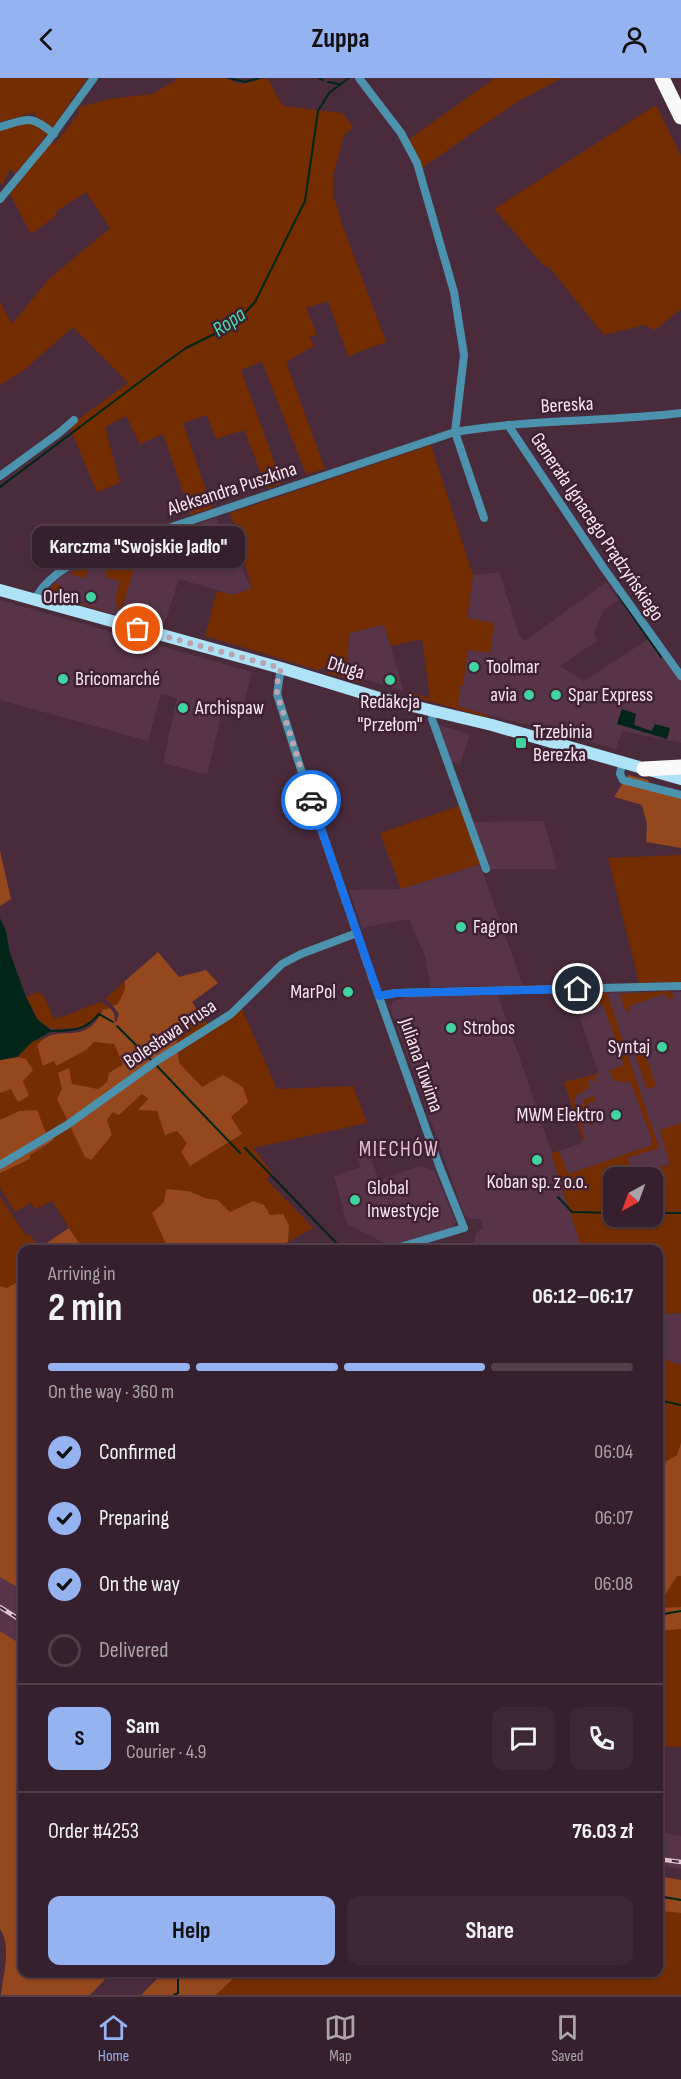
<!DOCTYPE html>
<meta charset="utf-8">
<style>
:root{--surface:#37202d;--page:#3e2835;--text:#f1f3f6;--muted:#aaa3aa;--line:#513e49;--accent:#95b2f1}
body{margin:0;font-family:"Sofia Sans Condensed",sans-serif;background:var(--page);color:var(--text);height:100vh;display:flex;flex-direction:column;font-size:22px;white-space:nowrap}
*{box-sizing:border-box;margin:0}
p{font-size:20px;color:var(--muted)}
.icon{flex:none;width:33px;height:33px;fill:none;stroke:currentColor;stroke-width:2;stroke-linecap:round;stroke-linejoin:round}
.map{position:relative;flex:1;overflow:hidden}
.panel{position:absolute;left:18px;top:1167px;width:645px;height:732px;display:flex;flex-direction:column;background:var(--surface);border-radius:12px;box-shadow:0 2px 4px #0004,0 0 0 2px var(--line)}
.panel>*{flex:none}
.needle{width:39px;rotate:221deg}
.controls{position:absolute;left:603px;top:1089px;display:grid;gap:12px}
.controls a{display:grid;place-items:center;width:60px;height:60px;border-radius:12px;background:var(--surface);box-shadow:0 2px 4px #0004,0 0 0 2px var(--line);font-size:30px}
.pin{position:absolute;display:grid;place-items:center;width:51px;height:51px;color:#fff;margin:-26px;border:3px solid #fff;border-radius:50%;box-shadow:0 2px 6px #0007}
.courier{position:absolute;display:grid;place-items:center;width:60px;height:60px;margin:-30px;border:4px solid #1a73e8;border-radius:50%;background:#fff;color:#222;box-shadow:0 2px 8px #0007}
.bubble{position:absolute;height:42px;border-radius:12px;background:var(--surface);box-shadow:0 2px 4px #0004,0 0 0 2px var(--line);font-size:20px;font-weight:700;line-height:42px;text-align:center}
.headline em{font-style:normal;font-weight:700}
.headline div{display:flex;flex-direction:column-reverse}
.headline{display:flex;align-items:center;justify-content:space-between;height:102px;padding:0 30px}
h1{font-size:39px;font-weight:700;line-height:45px}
.bar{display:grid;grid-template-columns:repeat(4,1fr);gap:9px 6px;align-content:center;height:72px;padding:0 30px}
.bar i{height:8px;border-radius:4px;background:var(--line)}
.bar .selected{background:var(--accent)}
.bar p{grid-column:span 4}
.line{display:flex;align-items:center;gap:15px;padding:0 30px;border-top:2px solid var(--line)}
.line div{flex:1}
.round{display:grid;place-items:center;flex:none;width:63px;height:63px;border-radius:12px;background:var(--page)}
ol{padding:0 30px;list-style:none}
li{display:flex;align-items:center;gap:18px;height:66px}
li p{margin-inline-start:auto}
li .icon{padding:6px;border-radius:50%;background:var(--accent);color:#111;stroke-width:4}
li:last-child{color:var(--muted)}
li i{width:33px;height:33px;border:3px solid var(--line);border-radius:50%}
.button{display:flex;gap:12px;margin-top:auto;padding:12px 30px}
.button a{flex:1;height:69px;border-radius:12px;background:var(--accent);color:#111;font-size:24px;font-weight:700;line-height:69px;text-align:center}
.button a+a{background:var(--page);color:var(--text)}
header{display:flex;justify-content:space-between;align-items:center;height:78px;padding:0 30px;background:var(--accent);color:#111;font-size:27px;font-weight:700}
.tabs{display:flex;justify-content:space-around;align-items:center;height:84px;border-top:2px solid var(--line);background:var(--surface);font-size:16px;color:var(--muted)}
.tabs a{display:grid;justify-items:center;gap:3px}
.tabs .selected{color:var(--accent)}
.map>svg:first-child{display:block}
.built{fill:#573447}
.green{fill:#742d00;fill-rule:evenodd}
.forest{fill:#95471d}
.water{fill:#012518}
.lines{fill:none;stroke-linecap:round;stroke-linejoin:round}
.stream{stroke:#012518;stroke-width:2}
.minor{stroke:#4d92ac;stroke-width:8}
.primary{stroke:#aee2f7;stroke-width:12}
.motorway{stroke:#f9f9f9;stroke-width:15}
.rail-casing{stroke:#dac4cf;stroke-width:4.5}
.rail{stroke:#3e2132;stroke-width:2;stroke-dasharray:7;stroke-linecap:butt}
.done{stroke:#bba4b0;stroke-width:6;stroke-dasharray:0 10.8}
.route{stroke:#1a73e8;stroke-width:8}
.poi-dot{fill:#41d4a1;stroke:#3e2132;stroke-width:2}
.labels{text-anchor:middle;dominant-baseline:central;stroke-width:5;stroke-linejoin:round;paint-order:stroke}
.street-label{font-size:20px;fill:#f9e5ef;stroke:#3e2132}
.poi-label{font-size:20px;fill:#f9e5ef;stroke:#3e2132;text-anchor:start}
.water-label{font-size:21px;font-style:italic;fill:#48dfaa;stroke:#3e2132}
.neighbourhood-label{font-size:21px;letter-spacing:1.5px;fill:#e7c1d5;stroke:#3e2132}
</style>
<header><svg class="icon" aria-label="back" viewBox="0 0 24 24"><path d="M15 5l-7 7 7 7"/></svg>Zuppa<svg class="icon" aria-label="person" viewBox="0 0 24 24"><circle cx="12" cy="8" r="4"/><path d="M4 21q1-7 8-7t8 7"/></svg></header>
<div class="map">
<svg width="681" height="1917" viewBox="0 0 681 1917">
<rect width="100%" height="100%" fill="#492b3c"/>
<g class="built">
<path d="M216,440L252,510L234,517L179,501L163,550L51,519L49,515L51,508L72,488L88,480Z"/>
<path d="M499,494L520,559L525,563L606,504L619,522L604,532L594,554L597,563L560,588L584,603L650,560L681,602V665L622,653L616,671L456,628L473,497Z"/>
<path d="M0,522L252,594L242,634L223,630L207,697L163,685L177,620L161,616L148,663L0,622Z"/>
<path d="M384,546L404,613L347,597L349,555Z"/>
<path d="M438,647L470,656L460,686L451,684Z"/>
<path d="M544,743L557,791H488L471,744Z"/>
<path d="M480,786L523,908L431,909L425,878L409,841L362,850L349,812L401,811Z"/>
<path d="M681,914V1062L670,1086L635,1098L627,1080L560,1102L582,1171H477L475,1166V1158L477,1154L483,1150L480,1141H470L464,1136L390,929L393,923L409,918L498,917L552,1075L580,1066L583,1062L564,1004L597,996L598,993L571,915Z"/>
<path d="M368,1073L379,1102L419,1088L434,1092L456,1144L449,1154L390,1168L347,1146L334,1098L361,1089L356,1076Z"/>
<path d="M681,1235V1287L659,1279L658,1236Z"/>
<path d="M0,1499L22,1512V1567L0,1553Z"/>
<path d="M658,1754L681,1758V1791L659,1787Z"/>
</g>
<g class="green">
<path d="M0,0H87L52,50L32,35L0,44Z"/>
<path d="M176,0H224L240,6L267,0L283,28L342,35L353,49L344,57L333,98V116L343,149L386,264L348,278L328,223L306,230L317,257L309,259L314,268L286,284L325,391L306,396L262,284L241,292L282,405L267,411L244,352L216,361L207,337L183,345L212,430L191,437L163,356L140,366L126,338L105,349L120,405L97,414L69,348L128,305L73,249L24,292L0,307V224L12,246L49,201L110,150L86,114L55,134L57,137L31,156L10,116L51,64L55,66L79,35L78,29L110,21L152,16L175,3Z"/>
<path d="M495,0H562L517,24L422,90L408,62Z"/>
<path d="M656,27L681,78V231L655,252L644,247L604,257L549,189L544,188L494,131Z"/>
<path d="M19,45H34L48,55L16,95L10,91L2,108L0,104V51Z"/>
<path d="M431,367L473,497L467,540L494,545L490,575L468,572L463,608H460L458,628L487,637L489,640L407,617V614L430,620L422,561L391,568L384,547L349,555L347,597L362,601L360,604L327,595V591L322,590L318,592L205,558L217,513L234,517L252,510L230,435Z"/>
<path d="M180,452L184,454L191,466L172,473L164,469L163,472L155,468V461Z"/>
<path d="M136,467L143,469L145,473L137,482L121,533C112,522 117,515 120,503L105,499L107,490L93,486L90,487L85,500L72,497L74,491L83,485Z"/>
<path d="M56,505L60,507L73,523L111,534L51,519L49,511Z"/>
<path d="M459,728L480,786L401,811L380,755Z"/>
<path d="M681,777V904L639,905L608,780Z"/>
<path d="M125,903V911L118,927L113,928L105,921Z"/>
<path d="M669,913L674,916L673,920L668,921L665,916L629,928L630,934H628L625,932L620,916Z"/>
<path d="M38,914L44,918L54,941C71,937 85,928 102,924L110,930L103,932L89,946L76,950L52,951L40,945L26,919Z"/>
<path d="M593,915H607L659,1070L627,1080L635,1098L670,1086L660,1052L681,1045V1235L659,1236L658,1172L582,1171L551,1075L559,1073L568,1096L652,1067L650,1056L630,1003L623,1005L622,1003H615L609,993L624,987L603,926L588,931L583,928L593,927ZM614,1100H652V1138H614Z"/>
<path d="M242,931L277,1011L353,1008L367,1045L253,1070L273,1096L266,1101L313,1150L288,1164L289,1147L270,1137L253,1123L230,1134L218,1122L205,1120L189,1113L166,1111C163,1125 161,1160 171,1171H83L52,1123L35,1131L31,1125L15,1134L0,1110V1095L30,1081V1077L54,1063L51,1059L70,1047L85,1079L112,1057L107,1042L113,1034L119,1037L142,1016L148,1021L139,1032L157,1033L165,1057L177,1053L187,1065L190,1088L242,1056L231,1039L179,986L178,974Z"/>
<path d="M198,933L208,947L177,968L176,955Z"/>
<path d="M43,960L37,967L55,982L56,987L86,972L94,964L114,966L123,986L109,995L107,1004L98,1011L71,1006L62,1011L68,1042L46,1055L19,1033L0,1042V1015L11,1011L23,1003L26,981L17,979L32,964Z"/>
<path d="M644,971L656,1008L647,1011L636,979L637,974Z"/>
<path d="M599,993L598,999L595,998L594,1000L597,1002L595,1004L591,1001L587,1004L590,1009L585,1013L582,1008L583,1014L576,1017L574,1022L584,1057L585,1061L583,1062L564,1004L597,996Z"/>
<path d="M593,1018L597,1022L587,1026L593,1048L588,1046L582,1029L584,1022Z"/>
<path d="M0,1118L26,1158L29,1156L40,1171L22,1172V1201L7,1210L0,1208Z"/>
<path d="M658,1279L681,1287V1669L659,1668Z"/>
<path d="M659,1833L681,1835V1917H216L239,1895L658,1894Z"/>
</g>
<g class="forest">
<path d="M628,697L648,702L654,714L681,720V770L646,764L647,746L642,727L614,719Z"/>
<path d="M0,773L11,821L0,828Z"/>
<path d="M158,874L179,899L206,892L218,905L192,924L198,933L176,955L179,985L202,1009L223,997L243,1009L248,1024L231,1039L242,1056L190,1088L181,1074L187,1065L177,1053L165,1057L157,1033L138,1032L148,1021L142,1016L119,1037L113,1034L107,1042L112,1057L91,1082L85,1079L57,1021L62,1011L58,995L69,990L72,1006L98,1011L107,1004L109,995L123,986L114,966L94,964L86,972L56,988L54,983L43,988L37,967C58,942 83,972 103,932L110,930L114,935L115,943L116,945L119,936L113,928L118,926L125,911V903Z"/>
<path d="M17,979L26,981L33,992L23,1003L29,1018L18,1024L11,1011L0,1015V982Z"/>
<path d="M37,1032L46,1055L0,1083V1042L19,1033Z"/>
<path d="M51,1059L54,1062L30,1077V1081L0,1095V1089Z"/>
<path d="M166,1111L189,1113L205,1120L218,1122L230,1134L253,1123L264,1127L270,1137L283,1136L289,1147L288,1164L276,1171H171L166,1166L152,1135L164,1124Z"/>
<path d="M69,1150L83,1171H40L39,1170Z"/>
<path d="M22,1201V1512L0,1499V1208L7,1210Z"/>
<path d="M681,1365V1498H677L659,1526V1388L677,1377Z"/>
<path d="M681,1529V1551L659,1553V1530Z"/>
<path d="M0,1553L22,1567V1894L111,1895L90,1917H1C3,1897 12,1868 0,1851Z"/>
<path d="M658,1798L681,1802V1835L659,1833Z"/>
<path d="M163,1895V1894L239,1895L216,1917H141Z"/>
</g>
<g class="water">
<path d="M622,631L636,636L634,647L652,653L655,646L670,650L667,661L617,646Z"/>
<path d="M0,840L6,853L10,875L26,919L37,941L52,953L32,964L17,979L0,982Z"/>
</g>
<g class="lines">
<g class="stream">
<path d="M229,0L245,4L259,0"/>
<path d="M319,0L323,2"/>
<path d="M328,4L339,6"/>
<path d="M0,409L165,285L186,270L235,246L255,224L305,123L318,33L329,15L349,0"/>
<path d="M618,517L661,579"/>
<path d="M117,948L151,982"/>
<path d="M52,953C73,953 86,952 99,936L113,944"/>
<path d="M155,986L240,1075"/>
<path d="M245,1070L343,1172"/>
<path d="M558,1119L572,1134L614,1135"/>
<path d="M652,1135H681"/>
<path d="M658,1322L681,1327"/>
<path d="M658,1537L681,1533"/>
<path d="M658,1818L681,1822"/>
<path d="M174,1917L178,1915V1900L186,1894"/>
</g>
<g class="minor">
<path d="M359,0L401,55L417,85L454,214L464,277L455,354L484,440"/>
<path d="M0,49C28,41 30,36 54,56"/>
<path d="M0,121L48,63L94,0"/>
<path d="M508,347L603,489L681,598"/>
<path d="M0,398L59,355L74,342"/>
<path d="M35,523C41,504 70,485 88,477L455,354C529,341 606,344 681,335"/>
<path d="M281,590L277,616L303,698L372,899L440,1090L464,1150L390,1172"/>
<path d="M434,633L432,641L486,791"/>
<path d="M622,685L620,696L623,702L681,717"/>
<path d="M379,918L396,915L681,908"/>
<path d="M0,1087L67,1047L158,982L231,936L282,886L301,876L357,855"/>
</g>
<path class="primary" d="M0,512L281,590L379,620L492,647L681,701"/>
<g class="motorway">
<path d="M662,0L681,39"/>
<path d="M644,691L681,689"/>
</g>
<g class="rail-casing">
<g id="rail">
<path d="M0,1529L22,1543"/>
<path d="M658,1781L681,1784"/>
</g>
</g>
<use href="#rail" class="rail"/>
</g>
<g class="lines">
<path class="done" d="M138,551L281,590L277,606V615L311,722"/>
<path class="route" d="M311,722L379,918L396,915L578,911"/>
</g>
<g class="poi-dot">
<circle cx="91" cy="519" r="6"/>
<circle cx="474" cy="589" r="6"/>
<circle cx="63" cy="601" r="6"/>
<circle cx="390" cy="602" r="6"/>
<circle cx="529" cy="617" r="6"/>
<circle cx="556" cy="617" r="6"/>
<circle cx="183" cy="630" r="6"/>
<rect x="515" y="659" width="12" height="12" rx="3"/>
<circle cx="461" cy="849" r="6"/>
<circle cx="348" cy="914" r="6"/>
<circle cx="451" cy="950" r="6"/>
<circle cx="662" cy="969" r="6"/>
<circle cx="616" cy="1037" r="6"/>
<circle cx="537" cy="1082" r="6"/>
<circle cx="355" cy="1122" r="6"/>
</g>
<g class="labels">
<g class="street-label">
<text transform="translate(567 327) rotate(-3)">Bereska</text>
<text transform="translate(232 411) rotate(-18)">Aleksandra Puszkina</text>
<text transform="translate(597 449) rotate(56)">Generała Ignacego Prądzyńskiego</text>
<text transform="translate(346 590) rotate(17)">Długa</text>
<text transform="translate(170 956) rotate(-34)">Bolesława Prusa</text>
<text transform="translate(421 987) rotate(71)">Juliana Tuwima</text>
</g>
<g class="poi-label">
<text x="79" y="519" text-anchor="end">Orlen</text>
<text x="486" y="589">Toolmar</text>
<text x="75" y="601">Bricomarché</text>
<text x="517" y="617" text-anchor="end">avia</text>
<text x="568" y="617">Spar Express</text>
<text x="390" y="624" text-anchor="middle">Redakcja<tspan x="390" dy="23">"Przełom"</tspan></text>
<text x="195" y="630">Archispaw</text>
<text x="533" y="654">Trzebinia<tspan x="533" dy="23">Berezka</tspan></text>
<text x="473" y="849">Fagron</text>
<text x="336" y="914" text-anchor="end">MarPol</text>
<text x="463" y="950">Strobos</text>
<text x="650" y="969" text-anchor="end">Syntaj</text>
<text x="604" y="1037" text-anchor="end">MWM Elektro</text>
<text x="537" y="1104" text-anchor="middle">Koban sp. z o.o.</text>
<text x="367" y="1110">Global<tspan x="367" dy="23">Inwestycje</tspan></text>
</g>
<g class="water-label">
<text transform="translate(229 244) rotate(-35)">Ropa</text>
</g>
<g class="neighbourhood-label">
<text x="399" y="1071">MIECHÓW</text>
</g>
</g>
</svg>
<div class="controls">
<a><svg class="needle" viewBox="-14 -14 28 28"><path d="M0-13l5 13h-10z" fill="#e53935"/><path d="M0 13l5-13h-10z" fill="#aaa3aa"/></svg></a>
</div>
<div class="pin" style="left:138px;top:551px;background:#ea580c"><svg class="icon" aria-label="bag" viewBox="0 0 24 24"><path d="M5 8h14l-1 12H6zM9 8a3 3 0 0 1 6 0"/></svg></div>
<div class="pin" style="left:578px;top:911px;background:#1f2937"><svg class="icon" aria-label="home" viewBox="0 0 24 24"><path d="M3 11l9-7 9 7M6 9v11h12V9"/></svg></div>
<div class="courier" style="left:311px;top:722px"><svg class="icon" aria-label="car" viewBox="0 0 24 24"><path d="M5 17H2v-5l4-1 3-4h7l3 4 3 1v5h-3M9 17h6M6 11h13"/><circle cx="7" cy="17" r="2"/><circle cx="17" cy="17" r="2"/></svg></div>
<div class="bubble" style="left:32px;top:448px;width:213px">Karczma &quot;Swojskie Jadło&quot;</div>
<section class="panel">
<div class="headline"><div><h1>2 min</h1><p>Arriving in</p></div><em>06:12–06:17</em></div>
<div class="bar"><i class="selected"></i><i class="selected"></i><i class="selected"></i><i></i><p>On the way · 360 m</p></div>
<ol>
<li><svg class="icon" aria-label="check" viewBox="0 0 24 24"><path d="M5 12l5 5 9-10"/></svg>Confirmed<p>06:04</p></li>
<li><svg class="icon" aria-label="check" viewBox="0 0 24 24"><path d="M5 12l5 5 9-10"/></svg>Preparing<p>06:07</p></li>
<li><svg class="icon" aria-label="check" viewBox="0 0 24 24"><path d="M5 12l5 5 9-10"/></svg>On the way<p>06:08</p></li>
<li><i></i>Delivered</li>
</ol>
<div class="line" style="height:108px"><b class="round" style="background:var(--accent);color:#111">S</b><div><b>Sam</b><p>Courier · 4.9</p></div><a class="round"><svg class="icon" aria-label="chat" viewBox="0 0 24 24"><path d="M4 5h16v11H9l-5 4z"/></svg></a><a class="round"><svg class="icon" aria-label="phone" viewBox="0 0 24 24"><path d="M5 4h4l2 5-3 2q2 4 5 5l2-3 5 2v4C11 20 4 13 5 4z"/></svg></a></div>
<div class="line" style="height:78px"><div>Order #4253</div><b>76.03 zł</b></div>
<div class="button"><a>Help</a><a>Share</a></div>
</section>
</div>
<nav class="tabs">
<a class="selected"><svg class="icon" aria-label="home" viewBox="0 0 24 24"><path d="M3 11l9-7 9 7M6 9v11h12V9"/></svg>Home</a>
<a><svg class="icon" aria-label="map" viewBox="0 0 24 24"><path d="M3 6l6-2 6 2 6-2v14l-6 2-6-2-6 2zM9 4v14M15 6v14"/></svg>Map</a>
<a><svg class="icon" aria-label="saved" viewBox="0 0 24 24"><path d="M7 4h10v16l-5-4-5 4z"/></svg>Saved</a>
</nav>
